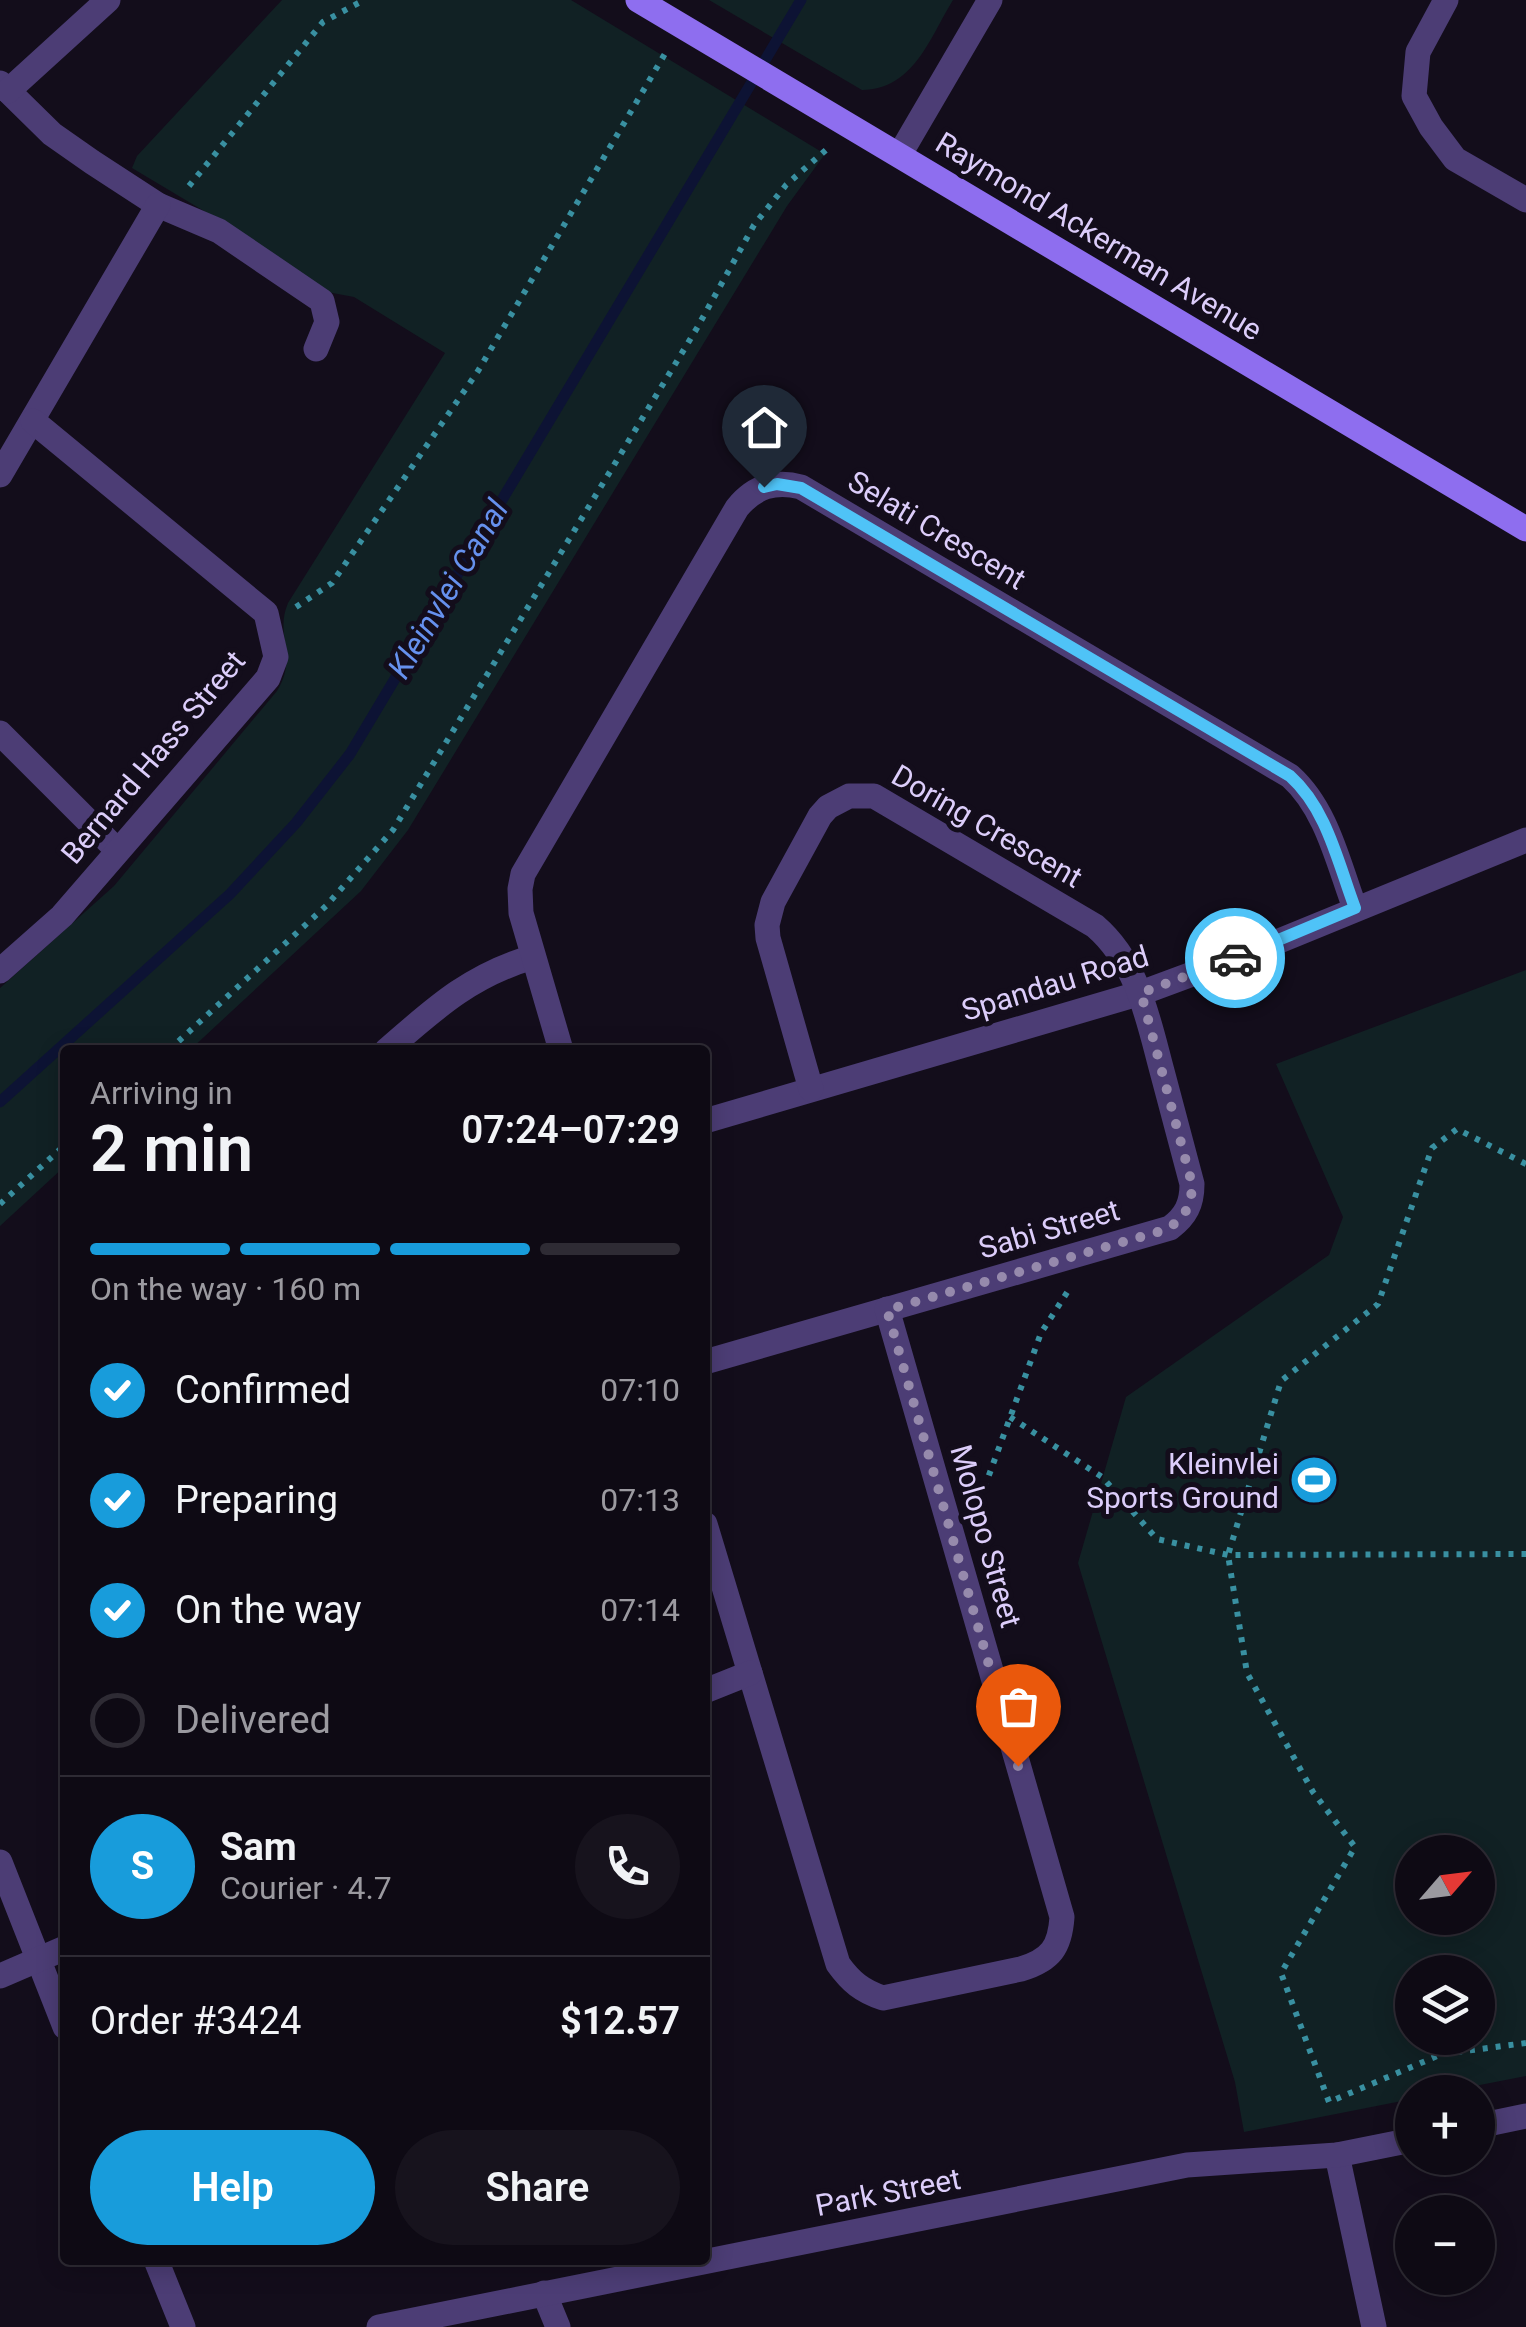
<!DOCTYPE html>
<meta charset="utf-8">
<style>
:root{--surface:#0e0a14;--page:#17131d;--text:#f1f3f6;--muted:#9b9aa0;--line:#2e2b34;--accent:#189cdb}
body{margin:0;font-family:Roboto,sans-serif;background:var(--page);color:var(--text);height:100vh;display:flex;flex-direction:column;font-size:38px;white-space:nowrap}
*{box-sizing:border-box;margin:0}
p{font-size:32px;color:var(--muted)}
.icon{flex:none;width:55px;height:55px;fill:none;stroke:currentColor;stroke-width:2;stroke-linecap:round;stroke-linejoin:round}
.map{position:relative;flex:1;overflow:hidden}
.drawer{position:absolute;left:60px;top:1045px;width:650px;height:1220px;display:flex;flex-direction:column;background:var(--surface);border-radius:10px;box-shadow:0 5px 25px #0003,0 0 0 2px var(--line)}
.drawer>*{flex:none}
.needle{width:65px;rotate:62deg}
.buttons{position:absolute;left:1395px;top:1835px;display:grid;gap:20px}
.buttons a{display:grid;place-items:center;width:100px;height:100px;border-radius:50%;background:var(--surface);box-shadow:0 5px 25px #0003,0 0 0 2px var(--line);font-size:50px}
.pin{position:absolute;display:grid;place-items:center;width:85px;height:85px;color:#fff;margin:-102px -42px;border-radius:50% 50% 50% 0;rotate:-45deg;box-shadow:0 0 10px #0007}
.pin .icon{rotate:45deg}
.courier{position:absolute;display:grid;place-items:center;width:100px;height:100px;margin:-50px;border:8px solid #4fc3f7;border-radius:50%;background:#fff;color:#222;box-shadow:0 2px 12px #0007}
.summary em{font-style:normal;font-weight:600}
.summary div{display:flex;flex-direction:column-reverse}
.summary{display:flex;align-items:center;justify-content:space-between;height:170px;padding:0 30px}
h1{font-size:65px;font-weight:600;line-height:75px}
.bar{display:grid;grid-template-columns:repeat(4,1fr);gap:15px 10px;align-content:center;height:120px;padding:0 30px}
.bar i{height:12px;border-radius:8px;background:var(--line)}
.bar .selected{background:var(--accent)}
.bar p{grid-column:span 4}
.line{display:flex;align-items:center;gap:25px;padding:0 30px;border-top:2px solid var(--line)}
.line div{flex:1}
.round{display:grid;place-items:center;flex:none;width:105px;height:105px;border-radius:52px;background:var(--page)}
ol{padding:0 30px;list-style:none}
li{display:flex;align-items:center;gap:30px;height:110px}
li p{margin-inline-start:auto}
li .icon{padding:10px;border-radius:50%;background:var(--accent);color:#fff;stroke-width:4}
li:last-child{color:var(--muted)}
li i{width:55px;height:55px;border:5px solid var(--line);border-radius:50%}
.button{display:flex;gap:20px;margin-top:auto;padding:20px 30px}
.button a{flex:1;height:115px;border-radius:60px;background:var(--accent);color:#fff;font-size:40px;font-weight:600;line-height:115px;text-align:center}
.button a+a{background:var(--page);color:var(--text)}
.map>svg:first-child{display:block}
.green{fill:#112124;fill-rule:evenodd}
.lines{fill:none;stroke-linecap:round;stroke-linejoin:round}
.stream{stroke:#0d1334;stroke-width:11}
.path{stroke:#3990a1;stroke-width:6;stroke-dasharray:5 8;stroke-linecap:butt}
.street{stroke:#4c3d75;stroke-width:25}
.secondary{stroke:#8e6eef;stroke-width:25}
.done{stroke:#968aac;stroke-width:10;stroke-dasharray:0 18}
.route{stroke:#4fc3f7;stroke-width:12}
.labels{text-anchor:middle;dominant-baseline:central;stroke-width:10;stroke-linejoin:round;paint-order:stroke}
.street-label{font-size:30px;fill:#dccdfa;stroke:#130d1b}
.poi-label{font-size:30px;fill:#dccdfa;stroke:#130d1b;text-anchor:end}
.water-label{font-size:32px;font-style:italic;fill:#6691ee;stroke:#130d1b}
</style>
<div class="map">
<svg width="1526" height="2327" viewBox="0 0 1526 2327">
<rect width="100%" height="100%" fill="#130d1b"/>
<g class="green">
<path d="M282,0H571L825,154L787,206L408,830L361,891L190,1050H65V1166L0,1226V988L114,886L277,691C299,655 274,636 288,603L445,353L354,297L322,291L214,217L132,168L137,156Z"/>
<path d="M709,0H953C929,39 914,89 862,90Z"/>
<path d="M1526,970V2076L1444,2092H1412V2099L1244,2132L1235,2082L1078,1563L1126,1397L1329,1255L1343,1217L1276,1064ZM1412,1852H1478V1918H1412ZM1478,1972V2038H1412V1972Z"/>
</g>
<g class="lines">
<path class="stream" d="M0,1102L230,894L296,823L350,754L801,0"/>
<g class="path">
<path d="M189,186L323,22L364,0"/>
<path d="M296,607L332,583L478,371L666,52"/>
<path d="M169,1050L326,906L393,830L697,328L754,225L786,185L827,149"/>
<path d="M1526,1164L1457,1129L1432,1148L1378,1304L1281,1381L1228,1555L1247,1673L1313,1792L1355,1847L1281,1973L1329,2102L1442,2054L1526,2043"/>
<path d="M0,1204L65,1145"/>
<path d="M1010,1417L1102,1477L1157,1539L1228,1555L1526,1554"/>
<path d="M971,1491L985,1486L1041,1333L1068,1291"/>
</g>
<g class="street">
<path d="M1446,0L1418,52L1414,96L1431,127L1455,159L1526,200"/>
<path d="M0,83L52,134L92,162L158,205L219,231L322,301L327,322L316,349"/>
<path d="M8,91L108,0"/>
<path d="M900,154L990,0"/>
<path d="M0,475L158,205"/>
<path d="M0,733L117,850"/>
<path d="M0,971L62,916L268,678L276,657L266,613L33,421"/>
<path d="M387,1050C435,1008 471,975 533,957"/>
<path d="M561,1050L521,913L520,889L523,874L737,508C754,487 775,480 801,487L1290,776C1327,809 1338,863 1355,908"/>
<path d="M705,1121L1141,993L1257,950L1526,840"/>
<path d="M705,1362L1170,1228C1186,1216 1192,1204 1192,1184C1182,1146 1172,1109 1162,1071C1148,1019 1138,963 1095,926L874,796H849L828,807L820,816L773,902L767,925L768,938L811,1089"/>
<path d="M705,1524L838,1964C851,1982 862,1991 883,1998L1021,1969C1051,1960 1060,1947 1062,1917L887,1309"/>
<path d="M705,1691L750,1673"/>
<path d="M0,1862L65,2027"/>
<path d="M0,1976L65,1948"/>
<path d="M1478,2126L1526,2116"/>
<path d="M1337,2155L1374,2327"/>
<path d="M156,2260L183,2327"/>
<path d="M544,2293L558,2327"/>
<path d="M379,2327L1187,2165L1337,2155L1412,2140"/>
</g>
<path class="secondary" d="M638,0L1526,529"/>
</g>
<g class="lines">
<path class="done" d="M1018,1766L887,1310L1158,1232C1181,1224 1192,1209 1192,1184L1141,993L1235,958"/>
<path class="route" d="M764,487L777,484L801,488L1290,776C1327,809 1338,863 1355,908L1235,958"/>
</g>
<defs>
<g id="stadium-disc" transform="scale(2.5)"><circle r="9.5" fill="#189cdb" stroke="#130d1b"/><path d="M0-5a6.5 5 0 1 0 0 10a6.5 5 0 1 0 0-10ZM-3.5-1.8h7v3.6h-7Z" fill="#fff"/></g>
</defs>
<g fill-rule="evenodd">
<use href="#stadium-disc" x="1314" y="1480"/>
</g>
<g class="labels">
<g class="street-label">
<text transform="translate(1099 236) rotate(31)">Raymond Ackerman Avenue</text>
<text transform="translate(937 530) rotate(31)">Selati Crescent</text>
<text transform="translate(153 757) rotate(-50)">Bernard Hass Street</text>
<text transform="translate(987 826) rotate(30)">Doring Crescent</text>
<text transform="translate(1055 983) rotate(-17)">Spandau Road</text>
<text transform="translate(1049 1229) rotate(-16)">Sabi Street</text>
<text transform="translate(986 1536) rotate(74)">Molopo Street</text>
<text transform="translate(888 2192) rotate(-11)">Park Street</text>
</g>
<g class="poi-label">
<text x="1279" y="1463">Kleinvlei<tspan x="1279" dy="34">Sports Ground</tspan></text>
</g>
<g class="water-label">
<text transform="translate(448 589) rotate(-59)">Kleinvlei Canal</text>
</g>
</g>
</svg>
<div class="buttons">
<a><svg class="needle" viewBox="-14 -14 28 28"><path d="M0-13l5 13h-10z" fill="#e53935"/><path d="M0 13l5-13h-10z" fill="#9b9aa0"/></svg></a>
<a><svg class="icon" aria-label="layers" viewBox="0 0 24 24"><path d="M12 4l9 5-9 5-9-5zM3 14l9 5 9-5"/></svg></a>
<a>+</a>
<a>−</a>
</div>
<div class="pin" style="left:1018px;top:1766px;background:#ea580c"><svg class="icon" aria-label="bag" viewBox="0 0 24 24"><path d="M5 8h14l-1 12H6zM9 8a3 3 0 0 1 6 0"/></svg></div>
<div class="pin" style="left:764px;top:487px;background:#1f2937"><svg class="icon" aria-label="home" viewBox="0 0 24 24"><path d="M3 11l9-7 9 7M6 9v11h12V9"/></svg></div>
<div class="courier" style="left:1235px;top:958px"><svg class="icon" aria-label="car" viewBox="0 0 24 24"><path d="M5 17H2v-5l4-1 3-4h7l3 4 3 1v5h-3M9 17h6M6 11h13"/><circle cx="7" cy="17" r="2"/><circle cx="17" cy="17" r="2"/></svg></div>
<section class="drawer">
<div class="summary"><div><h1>2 min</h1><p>Arriving in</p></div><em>07:24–07:29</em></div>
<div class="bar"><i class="selected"></i><i class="selected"></i><i class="selected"></i><i></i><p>On the way · 160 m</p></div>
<ol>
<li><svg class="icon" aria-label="check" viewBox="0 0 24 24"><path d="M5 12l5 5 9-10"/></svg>Confirmed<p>07:10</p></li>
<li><svg class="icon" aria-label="check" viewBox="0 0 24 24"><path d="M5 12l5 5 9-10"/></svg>Preparing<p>07:13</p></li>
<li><svg class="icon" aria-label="check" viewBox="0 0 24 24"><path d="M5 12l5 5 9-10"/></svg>On the way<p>07:14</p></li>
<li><i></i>Delivered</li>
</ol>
<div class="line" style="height:180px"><b class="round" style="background:var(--accent);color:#fff">S</b><div><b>Sam</b><p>Courier · 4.7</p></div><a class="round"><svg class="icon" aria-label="phone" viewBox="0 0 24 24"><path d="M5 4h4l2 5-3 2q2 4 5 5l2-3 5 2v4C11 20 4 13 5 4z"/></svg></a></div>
<div class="line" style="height:130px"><div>Order #3424</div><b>$12.57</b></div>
<div class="button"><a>Help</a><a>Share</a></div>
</section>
</div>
